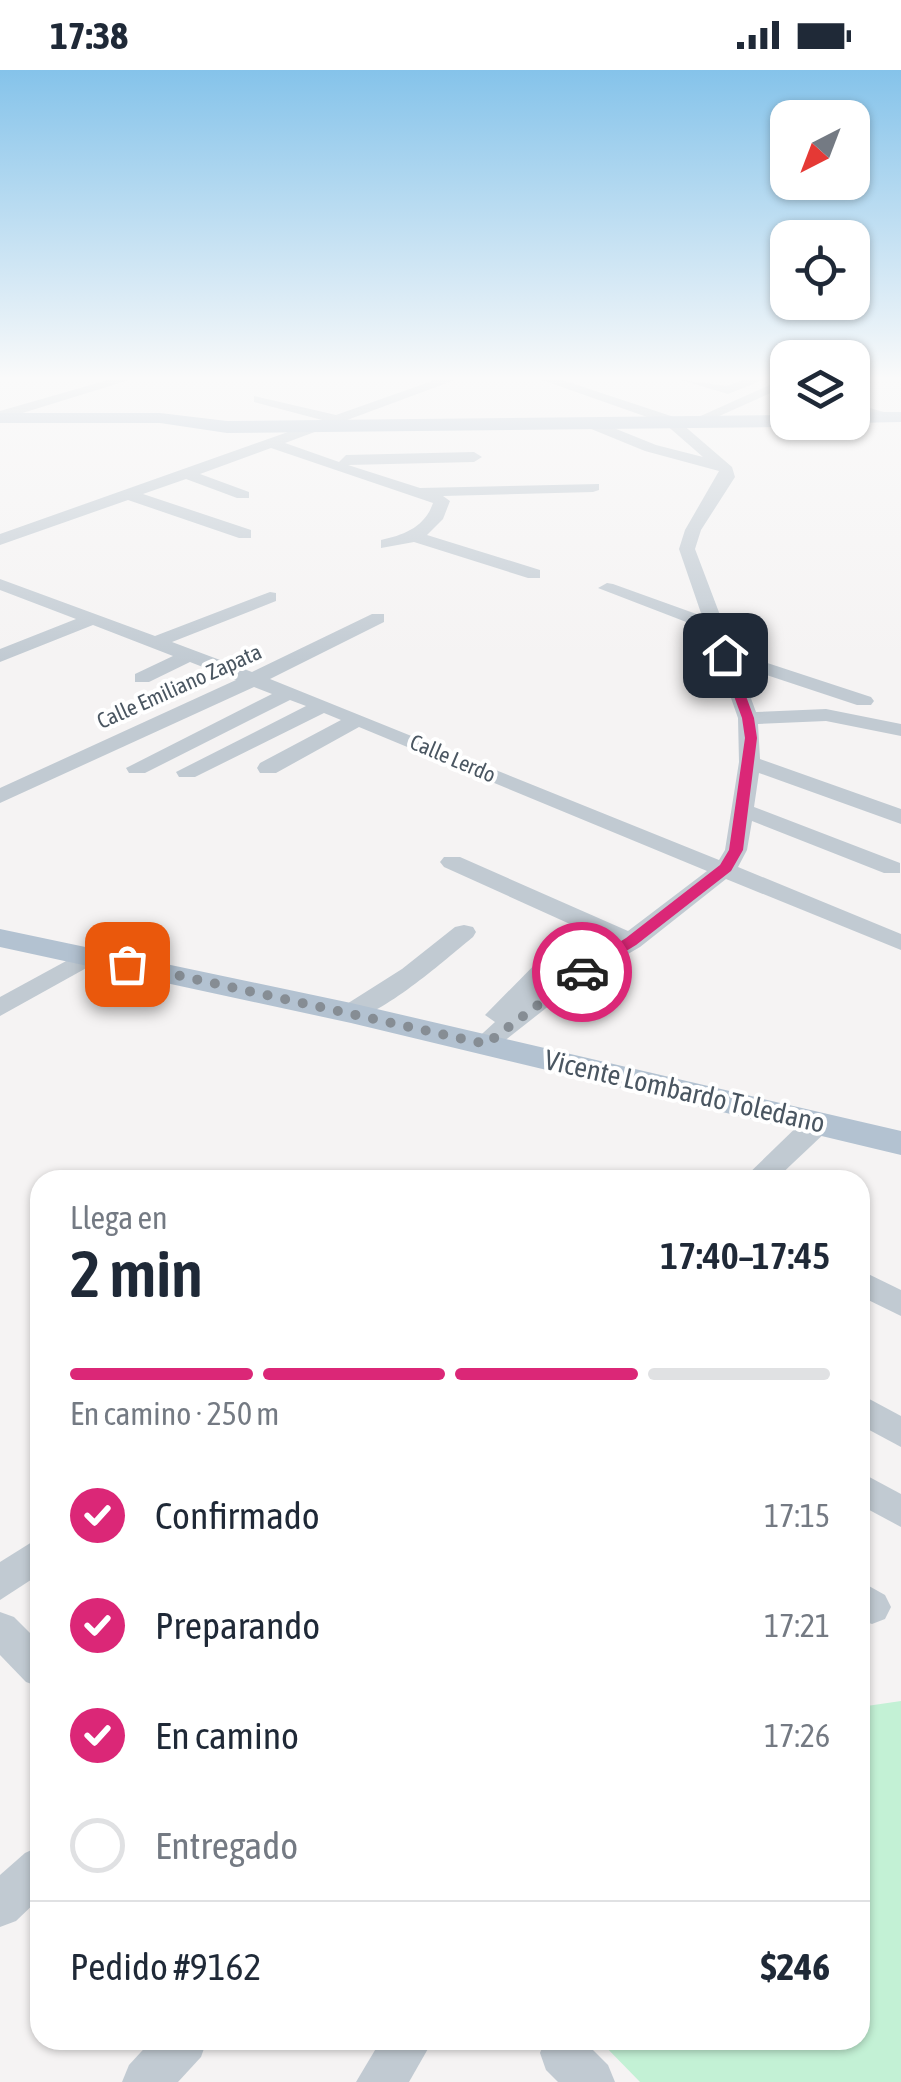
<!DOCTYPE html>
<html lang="es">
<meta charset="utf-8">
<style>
:root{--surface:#fff;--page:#f2f2f3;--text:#1f2937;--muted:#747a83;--line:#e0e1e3;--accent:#db2777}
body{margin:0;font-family:"Asap Condensed",sans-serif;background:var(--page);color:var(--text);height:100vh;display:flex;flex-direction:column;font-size:38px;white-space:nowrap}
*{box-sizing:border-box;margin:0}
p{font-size:32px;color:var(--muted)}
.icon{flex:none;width:55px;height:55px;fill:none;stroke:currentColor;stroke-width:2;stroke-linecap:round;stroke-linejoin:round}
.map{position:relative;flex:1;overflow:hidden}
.drawer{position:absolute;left:30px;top:1100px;width:840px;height:880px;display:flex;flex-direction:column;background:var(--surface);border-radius:30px;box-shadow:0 2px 8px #0004}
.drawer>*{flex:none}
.needle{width:65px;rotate:222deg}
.tools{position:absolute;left:770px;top:30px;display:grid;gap:20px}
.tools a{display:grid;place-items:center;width:100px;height:100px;border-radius:20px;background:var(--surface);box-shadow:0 2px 8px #0004;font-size:50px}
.pin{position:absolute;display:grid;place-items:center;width:85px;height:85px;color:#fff;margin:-42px;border-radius:20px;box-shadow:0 5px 15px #0006}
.courier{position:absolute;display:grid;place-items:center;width:100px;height:100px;margin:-50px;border:8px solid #db2777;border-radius:50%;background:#fff;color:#222;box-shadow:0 2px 12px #0007}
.overview em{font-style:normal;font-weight:600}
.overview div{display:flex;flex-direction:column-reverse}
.overview{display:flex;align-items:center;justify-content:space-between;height:170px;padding:0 40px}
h1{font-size:65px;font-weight:600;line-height:75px}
.bar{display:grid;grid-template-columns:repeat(4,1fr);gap:15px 10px;align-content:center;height:120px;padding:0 40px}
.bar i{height:12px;border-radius:8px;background:var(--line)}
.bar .active{background:var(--accent)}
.bar p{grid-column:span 4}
.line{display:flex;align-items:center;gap:25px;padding:0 40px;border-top:2px solid var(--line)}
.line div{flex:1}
ol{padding:0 40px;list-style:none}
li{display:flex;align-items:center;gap:30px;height:110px}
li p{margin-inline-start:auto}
li .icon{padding:10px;border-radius:50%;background:var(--accent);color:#fff;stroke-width:4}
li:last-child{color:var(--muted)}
li i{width:55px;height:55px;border:5px solid var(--line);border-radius:50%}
.status{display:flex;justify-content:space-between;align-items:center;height:70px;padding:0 50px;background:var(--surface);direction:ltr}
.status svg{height:28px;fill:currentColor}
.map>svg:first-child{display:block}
.green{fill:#c3f1d5}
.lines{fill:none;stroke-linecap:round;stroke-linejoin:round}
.minor{fill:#c1cad2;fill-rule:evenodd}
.major{fill:#b3c2d1;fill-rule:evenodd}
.route{fill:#db2777}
.done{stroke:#868d94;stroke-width:10;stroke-dasharray:0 18}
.labels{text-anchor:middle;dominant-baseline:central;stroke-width:8;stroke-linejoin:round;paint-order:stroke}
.far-street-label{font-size:22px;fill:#4a5661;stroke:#fff}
.street-label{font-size:28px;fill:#4a5661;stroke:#fff}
</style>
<div class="status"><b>17:38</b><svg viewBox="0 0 49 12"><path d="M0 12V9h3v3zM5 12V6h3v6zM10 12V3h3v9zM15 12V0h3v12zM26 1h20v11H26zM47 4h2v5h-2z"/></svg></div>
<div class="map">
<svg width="901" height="2012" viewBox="0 0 901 2012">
<rect width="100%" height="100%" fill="#f5f3f3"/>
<path class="green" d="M901,1631V2012H640L599,1970H860V1637Z"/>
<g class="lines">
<g class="minor">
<path d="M108,310H129L0,350V341Z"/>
<path d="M435,310H455L285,373L339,392L346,385L474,382L482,387L474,392L348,395L420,418L599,414V420L593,422L443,426L450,431L443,449L427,465L540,500V508H528L414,472L381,478V470C404,465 425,457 433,433L271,378L200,404L249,422V428H237L186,409L143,424L251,460V468H239L128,430L0,475V464L322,350L254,332V326L336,345Z"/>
<path d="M542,310H562L674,347L732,397L735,407L701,460L695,479L734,582L871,627L874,631L871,635H857L739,596L756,642L826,639L901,654V666L826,651L758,654L760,689L901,739V754L759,703L754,737L900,793V803H884L752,751L747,780L738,797L901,864V880L726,809L640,877L578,913L494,979L485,981L472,973L495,952L485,945L548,881H566L570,886L539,919L612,873L444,797L440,792L444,787H460L628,861L707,801L359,657L276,703H260L257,698L260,693L341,650L324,643L195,707H179L176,702L306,636L290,630L145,703H129L126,698L272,624L254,617L0,733V718L236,610L190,592L149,612H135V604L173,586L93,555L0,592V579L76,549L0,520V509L155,566L270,522L276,523V531L172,572L252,602L372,544H384V552L270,609L719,790L725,780L739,692L738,648L707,560L598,518L607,513L613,514L702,546L679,479L685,460L719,401L645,381L579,354V348H589L656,375L703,387L664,353Z"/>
<path d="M681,310L727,316L743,310H763L728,324Z"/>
<path d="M774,313L786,316L697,356L685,353Z"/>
<path d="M852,333L891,344L893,347L886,351L852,342Z"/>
<path d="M464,855L473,857L476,862L473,867C448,887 372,956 342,949L338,943L342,937L402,899L455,857Z"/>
<path d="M90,878L99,881L103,886L99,891L0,946V927Z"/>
<path d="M818,1044L828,1046L832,1053L828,1060L775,1110H742L808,1046Z"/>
<path d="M860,1200L901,1220V1246L860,1226Z"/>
<path d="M860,1324L901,1346V1377L860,1355Z"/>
<path d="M860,1402L901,1424V1457L860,1435Z"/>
<path d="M40,1467V1504L0,1530V1492Z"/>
<path d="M860,1511L885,1525L891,1537L885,1549L872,1554L860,1550Z"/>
<path d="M0,1542L14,1547L40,1573V1617L26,1612L0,1585Z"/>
<path d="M40,1776V1828L16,1851L0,1857V1805L25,1783Z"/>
<path d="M152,1970H207L201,1987L178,2012H122L129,1995Z"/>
<path d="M381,1970H433L409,2012H356Z"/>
<path d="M545,1970H583L608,1995L615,2012H558L546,2000L540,1983Z"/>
</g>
<g class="major">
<path d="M852,342H901V352L852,353L848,352H852Z"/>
<path d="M0,343H160L227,351L788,345V352H796L788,357L227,363L160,353H0Z"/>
<path d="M0,859L351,933L901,1061V1085L351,953L0,877Z"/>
</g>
</g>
<linearGradient id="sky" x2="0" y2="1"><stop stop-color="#85c3ea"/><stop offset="0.52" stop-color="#fafafa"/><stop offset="1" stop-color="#fafafa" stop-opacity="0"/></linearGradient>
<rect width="901" height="592" fill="url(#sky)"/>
<path class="route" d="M725,582L731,585L754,648L757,668L743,780L731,801L636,875L587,905H576V899L626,868L720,795L729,780L745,668L742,648L719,585Z"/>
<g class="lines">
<path class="done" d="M127,894L486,974L582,902"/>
</g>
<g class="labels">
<g class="far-street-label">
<text transform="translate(179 616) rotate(-24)">Calle Emiliano Zapata</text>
<text transform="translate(453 688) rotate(23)">Calle Lerdo</text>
</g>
<g class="street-label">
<text transform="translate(685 1021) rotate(13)">Vicente Lombardo Toledano</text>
</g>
</g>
</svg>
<div class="tools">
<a><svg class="needle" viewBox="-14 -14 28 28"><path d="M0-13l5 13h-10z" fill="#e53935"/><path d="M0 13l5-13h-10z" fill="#747a83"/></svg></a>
<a><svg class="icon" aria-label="locate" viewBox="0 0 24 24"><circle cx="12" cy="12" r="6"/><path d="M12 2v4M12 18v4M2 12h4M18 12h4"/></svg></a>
<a><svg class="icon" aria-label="layers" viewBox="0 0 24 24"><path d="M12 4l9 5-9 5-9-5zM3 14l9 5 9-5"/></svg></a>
</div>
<div class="pin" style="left:127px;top:894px;background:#ea580c"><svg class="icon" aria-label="bag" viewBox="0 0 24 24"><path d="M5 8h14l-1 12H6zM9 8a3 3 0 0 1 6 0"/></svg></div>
<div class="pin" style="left:725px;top:585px;background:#1f2937"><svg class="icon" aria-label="home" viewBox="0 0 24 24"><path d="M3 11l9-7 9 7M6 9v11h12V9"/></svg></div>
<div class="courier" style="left:582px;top:902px"><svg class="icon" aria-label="car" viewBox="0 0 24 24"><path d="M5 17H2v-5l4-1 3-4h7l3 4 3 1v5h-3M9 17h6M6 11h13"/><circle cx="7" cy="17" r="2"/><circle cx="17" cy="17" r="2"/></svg></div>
<section class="drawer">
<div class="overview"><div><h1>2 min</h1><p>Llega en</p></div><em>17:40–17:45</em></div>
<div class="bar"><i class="active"></i><i class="active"></i><i class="active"></i><i></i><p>En camino · 250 m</p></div>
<ol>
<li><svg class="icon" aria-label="check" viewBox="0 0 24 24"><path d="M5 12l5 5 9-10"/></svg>Confirmado<p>17:15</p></li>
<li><svg class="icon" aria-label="check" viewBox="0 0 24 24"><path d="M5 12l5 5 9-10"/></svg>Preparando<p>17:21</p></li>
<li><svg class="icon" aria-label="check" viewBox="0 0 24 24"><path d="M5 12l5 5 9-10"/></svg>En camino<p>17:26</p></li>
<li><i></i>Entregado</li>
</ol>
<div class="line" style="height:130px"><div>Pedido #9162</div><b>$246</b></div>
</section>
</div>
